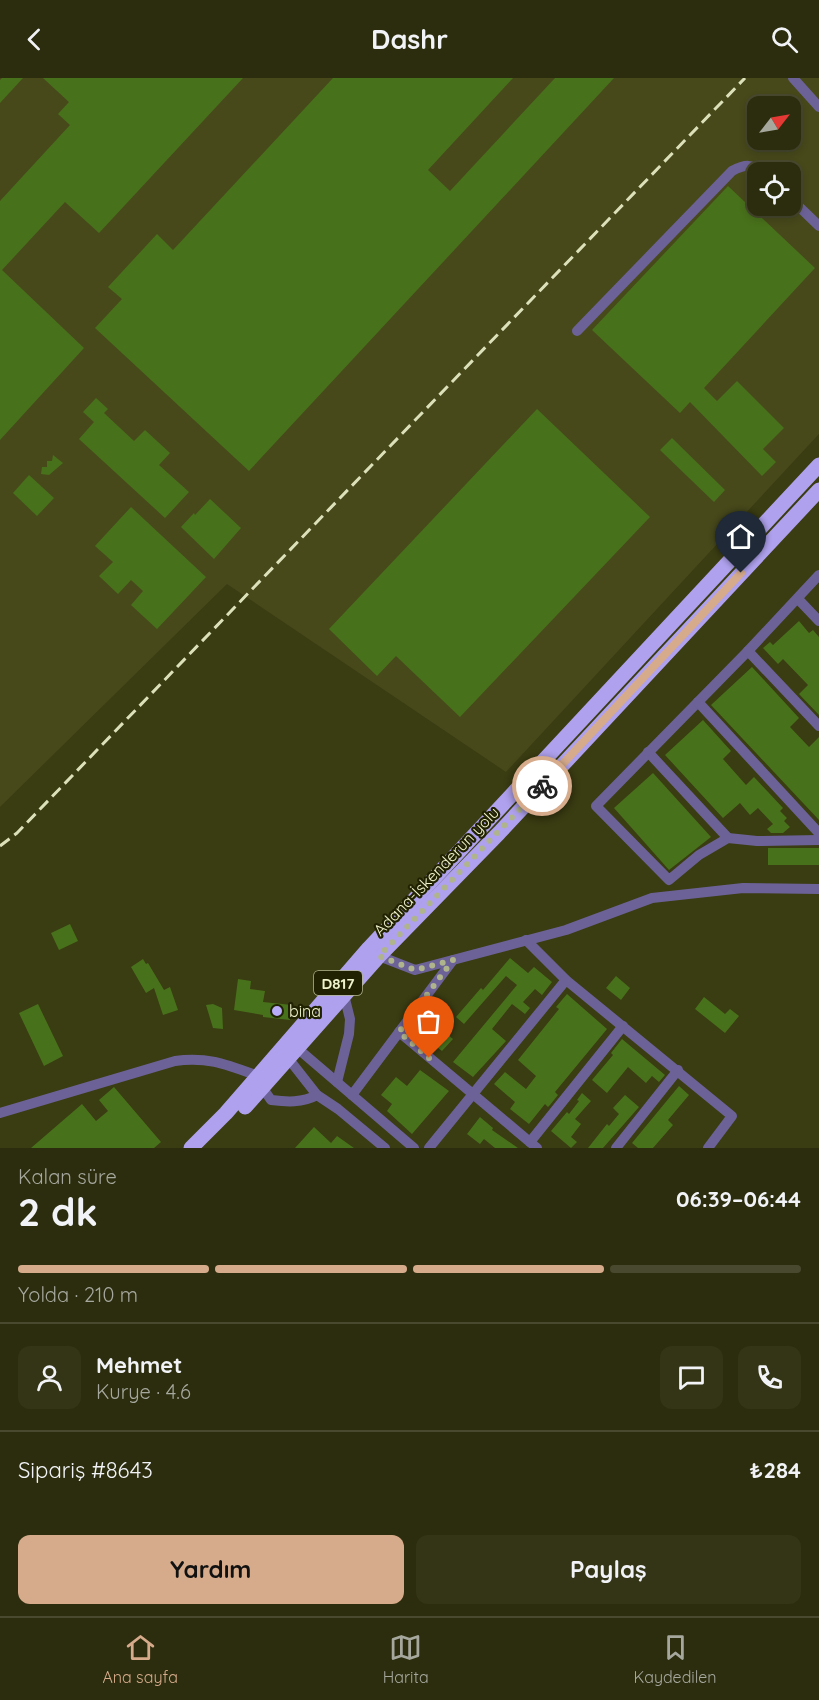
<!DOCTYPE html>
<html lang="tr">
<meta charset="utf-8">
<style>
:root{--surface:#2c2d0e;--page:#343517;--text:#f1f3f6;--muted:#a6a89e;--line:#48492e;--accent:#d6ab8b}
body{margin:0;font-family:Quicksand,sans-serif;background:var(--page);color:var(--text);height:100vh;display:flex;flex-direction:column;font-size:22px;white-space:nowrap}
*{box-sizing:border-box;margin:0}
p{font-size:20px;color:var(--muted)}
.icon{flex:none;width:33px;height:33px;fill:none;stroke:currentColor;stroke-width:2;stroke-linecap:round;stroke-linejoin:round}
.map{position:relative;height:1070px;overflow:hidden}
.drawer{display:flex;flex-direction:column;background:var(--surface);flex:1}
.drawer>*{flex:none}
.needle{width:39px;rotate:59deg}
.tools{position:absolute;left:747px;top:18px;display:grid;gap:12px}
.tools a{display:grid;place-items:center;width:54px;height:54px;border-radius:12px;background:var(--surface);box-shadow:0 3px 9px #0003,0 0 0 2px var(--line);font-size:30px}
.pin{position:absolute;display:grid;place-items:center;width:51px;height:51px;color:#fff;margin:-62px -26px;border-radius:50% 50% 50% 0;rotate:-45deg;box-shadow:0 0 6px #0007}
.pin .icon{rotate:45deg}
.courier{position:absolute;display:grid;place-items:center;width:60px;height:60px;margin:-30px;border:4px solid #d6ab8b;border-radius:50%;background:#fff;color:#222;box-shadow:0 2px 8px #0007}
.headline em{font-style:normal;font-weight:700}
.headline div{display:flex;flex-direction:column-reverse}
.headline{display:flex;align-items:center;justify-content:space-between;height:102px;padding:0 18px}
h1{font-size:39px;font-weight:700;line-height:45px}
.bar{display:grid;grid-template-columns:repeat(4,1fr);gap:9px 6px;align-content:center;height:72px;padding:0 18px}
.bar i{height:8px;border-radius:4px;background:var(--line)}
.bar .on{background:var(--accent)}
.bar p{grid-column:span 4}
.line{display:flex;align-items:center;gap:15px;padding:0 18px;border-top:2px solid var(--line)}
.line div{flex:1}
.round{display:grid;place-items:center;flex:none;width:63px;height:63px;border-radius:12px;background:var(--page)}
.button{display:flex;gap:12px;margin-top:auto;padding:12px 18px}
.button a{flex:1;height:69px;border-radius:12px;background:var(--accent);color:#111;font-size:24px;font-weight:700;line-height:69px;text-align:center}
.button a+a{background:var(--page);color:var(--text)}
header{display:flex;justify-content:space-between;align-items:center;height:78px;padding:0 18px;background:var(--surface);font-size:27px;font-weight:700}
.menu{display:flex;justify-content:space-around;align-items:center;height:84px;border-top:2px solid var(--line);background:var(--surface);font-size:16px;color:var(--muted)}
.menu a{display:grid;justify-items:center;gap:3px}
.menu .on{color:var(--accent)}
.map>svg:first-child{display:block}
.built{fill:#47491b;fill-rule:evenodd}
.building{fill:#48711b}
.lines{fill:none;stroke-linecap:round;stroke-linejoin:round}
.minor{stroke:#6c6297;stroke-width:10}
.highway{stroke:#afa1ed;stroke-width:15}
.rail{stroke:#dde1ba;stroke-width:3;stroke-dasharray:12 6;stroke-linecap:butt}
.done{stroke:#b0b48c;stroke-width:6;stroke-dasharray:0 10.8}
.route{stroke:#d6ab8b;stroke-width:8}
.poi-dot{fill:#b8abf7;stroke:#212202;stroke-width:2}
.labels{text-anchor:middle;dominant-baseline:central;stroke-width:4.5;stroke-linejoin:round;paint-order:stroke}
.shield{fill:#212202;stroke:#b2b590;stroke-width:1.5}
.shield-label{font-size:15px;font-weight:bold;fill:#f0f4cd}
.street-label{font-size:16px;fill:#f0f4cd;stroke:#212202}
.poi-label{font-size:16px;fill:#f0f4cd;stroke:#212202;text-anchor:start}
</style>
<header><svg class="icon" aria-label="back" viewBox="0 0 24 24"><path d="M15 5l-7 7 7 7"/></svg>Dashr<svg class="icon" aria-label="search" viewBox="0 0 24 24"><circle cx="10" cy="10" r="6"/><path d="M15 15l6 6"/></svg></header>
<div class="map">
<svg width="819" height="1070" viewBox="0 0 819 1070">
<rect width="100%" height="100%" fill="#3a3c12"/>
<path class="built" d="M0,0H819V356L506,694L227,506L0,729ZM758,28H790V62H758ZM758,94H790V128H758Z"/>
<g class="building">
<path d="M2,0H23L0,25V2Z"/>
<path d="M43,0H243L99,155L65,124L2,192L84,270L0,362V123L70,47L58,36L69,24Z"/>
<path d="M333,0H513L428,92L450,113L555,0H614L249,393L95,250L122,221L108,209L157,156L173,172Z"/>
<path d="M728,108L815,190L704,310L717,323L737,303L784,350L763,371L776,384L762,398L690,324L680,335L592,252Z"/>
<path d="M96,320L108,331L104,335L134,363L145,352L170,375L159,387L189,414L165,440L79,361L94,344L83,334Z"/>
<path d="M537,331L650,439L460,639L396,578L377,598L329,551Z"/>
<path d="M672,360L725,412L714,424L660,372Z"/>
<path d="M53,377L63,385L49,397L41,396L42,389H47V383H52Z"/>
<path d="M29,397L54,420L37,438L13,415Z"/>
<path d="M210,421L241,450L214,481L181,449L194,435L195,437Z"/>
<path d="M131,429L206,499L157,551L131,527L143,513L131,502L118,516L99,498L113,484L95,468Z"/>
<path d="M799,543L809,555L813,552L819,559V637L799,616L808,607L783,581L778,586L763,570L770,564L773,567Z"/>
<path d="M752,589L799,640L790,649L809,669L819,659V742L711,627Z"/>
<path d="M703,642L731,673L723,681L746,707L754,699L783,730L780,733L787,740L784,743L790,749L783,755H771L767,751L773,746L758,730L750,737L740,725L723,740L665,677Z"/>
<path d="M653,695L711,759L669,792L614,730Z"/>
<rect x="768" y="770" width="51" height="17"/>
<path d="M70,846L78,863L59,872L51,855Z"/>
<path d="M510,880L528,895L534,889L552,904L542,917L535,911L523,924L530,930L525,936L512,926L492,951L506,963L473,999L453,984L517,907L506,898L464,946L456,939L481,910L483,912Z"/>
<path d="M143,881L146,886L148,885L164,912L170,909L178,932L163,937L154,910L146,915L131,889Z"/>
<path d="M616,898L630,910L621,922L606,910Z"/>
<path d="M238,901L251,903L250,911L265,913L263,924L292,927L290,942L263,939V937L234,932Z"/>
<path d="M567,916L607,951L555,1014L558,1017L550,1027L548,1029L545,1026L529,1046L510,1031L515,1024L494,1006L505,994L526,1011L536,998L518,982L559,931L556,929Z"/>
<path d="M704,919L725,936L730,931L739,938L725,955L695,931Z"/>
<path d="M38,926L63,978L44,988L19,935Z"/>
<path d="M213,926L222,930L223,951L213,950L206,927Z"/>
<path d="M443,953L453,961L442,973L433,966Z"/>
<path d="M622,961L665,997L659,1004L652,998L646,1005L628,989L607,1015L592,1002L613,977L611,975Z"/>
<path d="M420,992L449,1013L412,1056L387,1033L392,1026L381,1017L396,999L407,1008Z"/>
<path d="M679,1008L689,1017L668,1042L673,1047L653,1070H638L632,1065Z"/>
<path d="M114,1009L161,1064L154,1070H31L82,1026L96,1043L108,1033L99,1022Z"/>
<path d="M582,1015L591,1023L575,1041L581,1046L571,1059L577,1064L571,1070L551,1053L567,1034L569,1036L579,1023L577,1022Z"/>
<path d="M625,1017L639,1029L603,1070H588L607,1046L609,1048L619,1036L613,1030Z"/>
<path d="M480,1039L493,1050L492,1052L518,1070H495L484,1061L480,1066L467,1056Z"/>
<path d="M314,1049L331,1065L337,1058L354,1070H295Z"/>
</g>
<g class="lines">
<g class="minor">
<path d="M793,0L819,29"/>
<path d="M790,120L819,148"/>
<path d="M577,253L732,93C745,86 752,86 764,94"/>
<path d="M819,497L748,573L596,728L669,802L699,777L728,760L757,763L819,762"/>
<path d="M798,521L819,543"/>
<path d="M748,573L819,648"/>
<path d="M698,624L819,755"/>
<path d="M648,674L728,760"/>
<path d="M526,862L566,902L732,1038L708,1070"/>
<path d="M375,875L379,878L415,892L566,852L652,820L743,810L819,811"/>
<path d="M399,954L537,1070"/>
<path d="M297,970L414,1070"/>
<path d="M288,980L317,1017L338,1031L385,1070"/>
<path d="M337,1004L349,956L350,941L344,917"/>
<path d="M262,1009L271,1022C287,1024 302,1025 317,1017"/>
<path d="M352,1017L453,882"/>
<path d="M0,1035L175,983C207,978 228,987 258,998"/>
<path d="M530,1064L623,948"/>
<path d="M429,1070L566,902"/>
<path d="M616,1070L678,992"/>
</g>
<g class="highway">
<path d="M245,1029L379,878L499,755L819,412"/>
<path d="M191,1070L226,1035L369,870L819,387"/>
</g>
<path class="rail" d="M0,768L17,755L745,0"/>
</g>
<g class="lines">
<path class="done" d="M429,980L399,954L453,882L415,892L379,878L542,708"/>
<path class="route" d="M542,708L741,495"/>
</g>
<circle class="poi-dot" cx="277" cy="933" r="6"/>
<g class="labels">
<rect class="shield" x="314" y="893" width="48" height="24" rx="4.5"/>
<g class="shield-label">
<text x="338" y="905">D817</text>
</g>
<g class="street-label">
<text transform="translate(436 793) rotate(-46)">Adana-İskenderun yolu</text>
</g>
<g class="poi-label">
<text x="289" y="933">bina</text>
</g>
</g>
</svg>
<div class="tools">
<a><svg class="needle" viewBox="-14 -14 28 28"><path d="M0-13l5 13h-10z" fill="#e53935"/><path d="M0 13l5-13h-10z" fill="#a6a89e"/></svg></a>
<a><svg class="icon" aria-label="locate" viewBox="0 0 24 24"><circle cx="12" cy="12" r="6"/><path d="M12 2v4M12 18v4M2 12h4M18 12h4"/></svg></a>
</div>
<div class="pin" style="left:429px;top:980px;background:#ea580c"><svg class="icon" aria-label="bag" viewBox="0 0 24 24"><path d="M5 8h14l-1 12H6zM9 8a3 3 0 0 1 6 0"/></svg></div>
<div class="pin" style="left:741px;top:495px;background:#1f2937"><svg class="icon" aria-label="home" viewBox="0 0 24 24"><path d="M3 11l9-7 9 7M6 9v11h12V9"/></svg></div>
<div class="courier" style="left:542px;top:708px"><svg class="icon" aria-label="bike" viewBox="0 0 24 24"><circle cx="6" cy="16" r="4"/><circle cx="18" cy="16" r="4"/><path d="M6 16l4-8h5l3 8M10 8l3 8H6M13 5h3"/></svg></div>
</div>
<section class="drawer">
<div class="headline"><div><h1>2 dk</h1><p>Kalan süre</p></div><em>06:39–06:44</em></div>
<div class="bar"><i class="on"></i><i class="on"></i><i class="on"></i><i></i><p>Yolda · 210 m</p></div>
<div class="line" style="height:108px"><a class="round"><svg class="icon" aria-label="person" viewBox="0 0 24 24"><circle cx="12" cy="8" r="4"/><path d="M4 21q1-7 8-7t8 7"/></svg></a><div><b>Mehmet</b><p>Kurye · 4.6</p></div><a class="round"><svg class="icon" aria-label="chat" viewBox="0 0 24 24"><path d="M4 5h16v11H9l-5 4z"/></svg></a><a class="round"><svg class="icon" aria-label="phone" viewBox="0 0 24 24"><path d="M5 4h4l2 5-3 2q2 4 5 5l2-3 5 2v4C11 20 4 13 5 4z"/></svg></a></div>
<div class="line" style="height:78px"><div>Sipariş #8643</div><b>₺284</b></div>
<div class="button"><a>Yardım</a><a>Paylaş</a></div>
</section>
<nav class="menu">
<a class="on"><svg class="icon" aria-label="home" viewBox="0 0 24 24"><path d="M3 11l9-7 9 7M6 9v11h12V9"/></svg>Ana sayfa</a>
<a><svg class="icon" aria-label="map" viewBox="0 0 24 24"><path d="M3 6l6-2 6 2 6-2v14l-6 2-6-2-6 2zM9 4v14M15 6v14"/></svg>Harita</a>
<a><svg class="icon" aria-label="saved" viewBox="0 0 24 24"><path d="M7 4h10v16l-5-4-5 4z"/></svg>Kaydedilen</a>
</nav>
